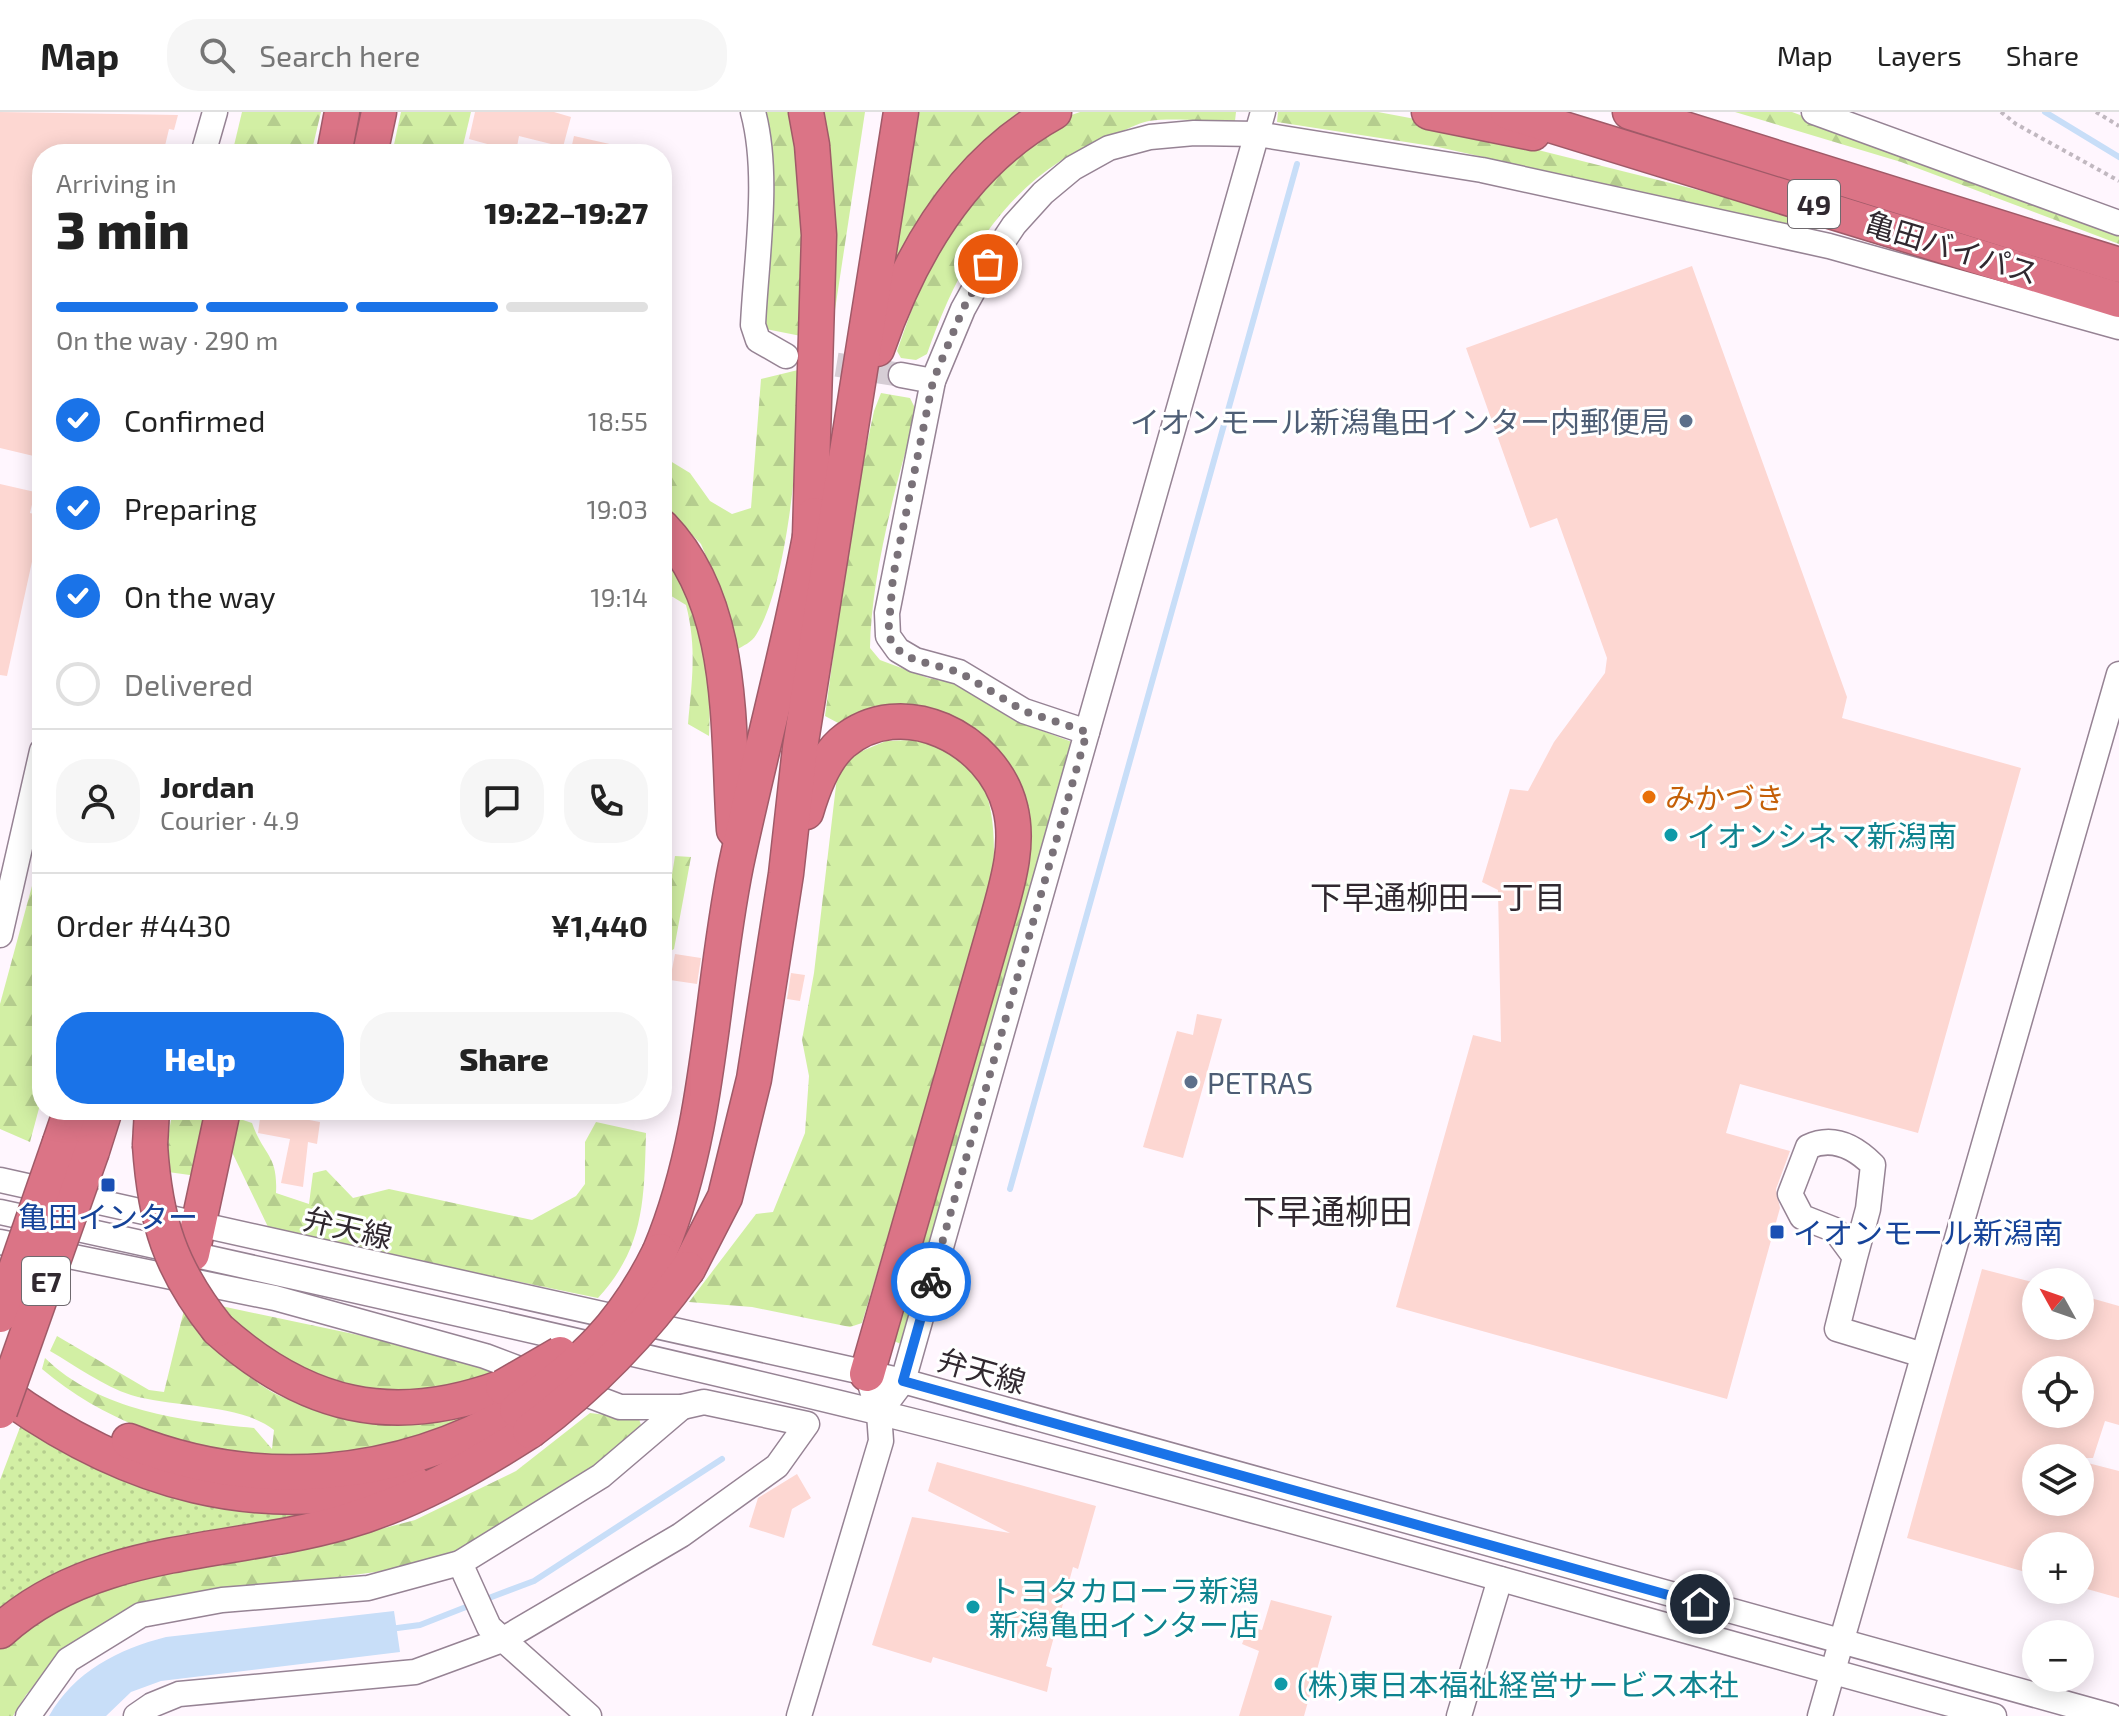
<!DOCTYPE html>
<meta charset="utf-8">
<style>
:root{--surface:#fff;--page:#f6f6f6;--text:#222;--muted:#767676;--line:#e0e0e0;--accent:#1a73e8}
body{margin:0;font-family:"Exo 2","Noto Sans JP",sans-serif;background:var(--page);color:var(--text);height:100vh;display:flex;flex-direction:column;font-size:30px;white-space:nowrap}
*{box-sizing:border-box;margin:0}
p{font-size:26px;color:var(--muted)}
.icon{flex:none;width:44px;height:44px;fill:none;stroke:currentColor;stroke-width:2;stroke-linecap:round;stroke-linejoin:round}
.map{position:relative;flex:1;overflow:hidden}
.details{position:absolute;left:32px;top:32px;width:640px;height:976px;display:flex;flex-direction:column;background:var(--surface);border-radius:32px;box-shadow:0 4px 20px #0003}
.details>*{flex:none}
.needle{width:52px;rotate:310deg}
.buttons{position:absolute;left:2022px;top:1156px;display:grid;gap:16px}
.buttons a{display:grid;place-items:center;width:72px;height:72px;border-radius:50%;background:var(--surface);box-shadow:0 4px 20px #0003;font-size:40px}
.pin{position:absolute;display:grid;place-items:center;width:68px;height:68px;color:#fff;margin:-34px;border:4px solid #fff;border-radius:50%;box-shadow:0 2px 8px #0007}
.courier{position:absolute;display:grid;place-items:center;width:80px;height:80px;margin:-40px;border:6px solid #1a73e8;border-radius:50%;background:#fff;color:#222;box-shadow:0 2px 10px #0007}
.head em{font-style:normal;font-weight:800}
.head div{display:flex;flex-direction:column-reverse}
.head{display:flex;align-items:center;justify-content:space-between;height:136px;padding:0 24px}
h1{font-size:52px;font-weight:800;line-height:60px}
.bar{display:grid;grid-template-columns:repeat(4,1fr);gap:12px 8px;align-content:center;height:96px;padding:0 24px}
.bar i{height:10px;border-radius:6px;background:var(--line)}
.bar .on{background:var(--accent)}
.bar p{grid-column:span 4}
.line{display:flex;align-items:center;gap:20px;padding:0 24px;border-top:2px solid var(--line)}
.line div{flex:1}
.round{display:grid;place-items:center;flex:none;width:84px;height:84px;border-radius:32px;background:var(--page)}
ol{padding:0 24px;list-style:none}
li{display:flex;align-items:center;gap:24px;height:88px}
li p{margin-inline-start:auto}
li .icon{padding:8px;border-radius:50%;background:var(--accent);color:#fff;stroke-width:4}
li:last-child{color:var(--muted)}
li i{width:44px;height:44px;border:4px solid var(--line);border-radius:50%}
.primary-button{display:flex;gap:16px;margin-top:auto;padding:16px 24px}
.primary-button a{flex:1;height:92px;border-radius:32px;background:var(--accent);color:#fff;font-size:32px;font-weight:800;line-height:92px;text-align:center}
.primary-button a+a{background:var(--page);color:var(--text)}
header{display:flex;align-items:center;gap:48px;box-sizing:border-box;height:112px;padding:0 40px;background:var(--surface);border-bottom:2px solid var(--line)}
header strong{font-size:38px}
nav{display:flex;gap:44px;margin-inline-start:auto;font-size:28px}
.search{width:560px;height:72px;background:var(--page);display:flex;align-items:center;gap:20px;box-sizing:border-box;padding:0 28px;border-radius:32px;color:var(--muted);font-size:30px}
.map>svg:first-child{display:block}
.grass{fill:url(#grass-dots)}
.forest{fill:url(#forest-firs)}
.water{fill:#c8def8}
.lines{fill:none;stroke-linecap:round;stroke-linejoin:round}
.stream{stroke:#c8def8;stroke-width:6}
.building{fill:#fdd7d2;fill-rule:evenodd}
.minor-tunnel{stroke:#d6cdd5;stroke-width:24;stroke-dasharray:24 12;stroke-linecap:butt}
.minor-casing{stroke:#968394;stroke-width:27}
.highway-casing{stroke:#a05a68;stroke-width:37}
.path{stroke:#c1b8c0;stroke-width:4;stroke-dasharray:4 4;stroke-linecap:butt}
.minor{stroke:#fff;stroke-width:24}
.highway{stroke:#db7486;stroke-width:34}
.highway-bridge-casing{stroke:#a05a68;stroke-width:37;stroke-linecap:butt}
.highway-bridge{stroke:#db7486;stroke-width:34}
.done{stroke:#797178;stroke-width:8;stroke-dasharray:0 14.4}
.route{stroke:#1a73e8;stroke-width:10}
.service-dot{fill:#5c6f8a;stroke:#fff;stroke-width:3}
.food-dot{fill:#e8710a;stroke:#fff;stroke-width:3}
.culture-dot{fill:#0f9aa8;stroke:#fff;stroke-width:3}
.transit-dot{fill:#1a4fb4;stroke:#fff;stroke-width:3}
.labels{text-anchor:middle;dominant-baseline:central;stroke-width:6;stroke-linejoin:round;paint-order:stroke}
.shield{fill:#fff;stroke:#6f696e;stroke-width:2}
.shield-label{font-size:28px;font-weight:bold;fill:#312930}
.street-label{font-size:30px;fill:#312930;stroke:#fff}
.service-label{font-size:30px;fill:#4e5e75;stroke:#fff;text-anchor:end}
.food-label{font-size:30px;fill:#c56008;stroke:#fff;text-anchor:start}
.culture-label{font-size:30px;fill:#0d838f;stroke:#fff;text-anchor:start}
.transit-label{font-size:30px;fill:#164399;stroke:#fff}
.neighbourhood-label{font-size:32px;fill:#312930;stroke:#fff}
.quarter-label{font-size:34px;fill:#312930;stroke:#fff}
</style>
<header>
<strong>Map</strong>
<div class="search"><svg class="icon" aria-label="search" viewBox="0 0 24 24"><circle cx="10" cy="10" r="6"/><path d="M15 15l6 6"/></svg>Search here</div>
<nav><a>Map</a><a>Layers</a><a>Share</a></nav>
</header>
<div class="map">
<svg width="2119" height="1604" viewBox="0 0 2119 1604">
<defs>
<pattern id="grass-dots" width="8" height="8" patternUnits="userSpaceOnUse" patternTransform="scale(2)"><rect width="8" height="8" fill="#d2efa4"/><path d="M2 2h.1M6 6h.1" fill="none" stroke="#b5cd8e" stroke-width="1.8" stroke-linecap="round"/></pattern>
<pattern id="forest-firs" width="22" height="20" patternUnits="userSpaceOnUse" patternTransform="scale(2)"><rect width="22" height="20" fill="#d2efa4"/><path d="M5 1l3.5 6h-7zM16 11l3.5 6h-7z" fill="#b5cd8e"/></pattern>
</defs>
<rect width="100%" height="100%" fill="#fff6fe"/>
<path class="grass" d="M22,1310L154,1377L229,1398L301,1400L308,1411L0,1504V1368Z"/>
<g class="forest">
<path d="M242,0H321L311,42H232Z"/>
<path d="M401,0H471L461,42H392Z"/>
<path d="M760,0H791L804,102L801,224L761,216Z"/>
<path d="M815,0H865L833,211Z"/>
<path d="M919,0H1027L906,148L894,145Z"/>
<path d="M1080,0H1236L1235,9C1210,10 1174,5 1149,9C1138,11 1126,18 1115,22C1013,59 961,143 927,242L916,248L901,246L897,239L925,160L974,82L1066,5Z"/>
<path d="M1278,0H1378L1410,6L1798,103L1820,120L1438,35L1277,10Z"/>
<path d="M1735,0H1792L2119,120V132L1901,50Z"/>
<path d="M798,258C802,319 788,473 756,523C752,530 743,534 736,538L724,487L701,432L662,392V344L690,361L710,389L732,402L751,396L761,267Z"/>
<path d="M881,281L910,286L917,300C896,370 871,465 870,536L880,548L928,566L956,571L1013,608L1072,630L901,1232L889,1227L1026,746L998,643L977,617L945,601L905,595L868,597L840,612L825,604L853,397L874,299Z"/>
<path d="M662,437C703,491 713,558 709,624L688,612C692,570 697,535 686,493L668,482L662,483Z"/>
<path d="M886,629C898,629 912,627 924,629C998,640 997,720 992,777L862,1211L850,1215L752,1195L689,1190L756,1102L773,1100L805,1021L809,964L802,928L814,861L837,665L855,642Z"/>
<path d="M42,737V985L30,1030L0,1017V892Z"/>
<path d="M675,744L691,745L674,837L669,840L664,877L668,878L662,912V824Z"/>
<path d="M173,998H211L197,1064L168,1060L164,1045Z"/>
<path d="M240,1007L252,1011C264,1045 278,1042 276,1081L309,1092L313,1061L326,1058L353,1086L389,1077L532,1108L576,1084L585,1072V1030L596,1010L646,1021C644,1086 645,1135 598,1186L270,1119L230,1036L226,1016Z"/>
<path d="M221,1194L453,1243L509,1259C495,1265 479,1274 464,1277C376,1293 276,1268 221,1194Z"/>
<path d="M184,1198C212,1227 243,1267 280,1284C345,1313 423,1300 493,1298C462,1310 428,1328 395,1334C274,1358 138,1339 42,1257L45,1246C99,1299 183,1309 254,1316L272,1337L274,1318C240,1291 174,1296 131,1283C103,1274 76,1254 50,1239L57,1224L149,1278L164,1280Z"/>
<path d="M590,1301L639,1307L643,1319L629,1334L512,1411L460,1437L398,1457L279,1473L65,1538L26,1583L13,1604H0V1536L44,1503L113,1472L197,1455L279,1444L415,1408L516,1359Z"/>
</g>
<path class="water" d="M394,1499L400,1540L161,1569L131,1580L106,1604H49C74,1560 118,1537 166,1525Z"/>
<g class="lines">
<g class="stream">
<path d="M2045,0L2119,45"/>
<path d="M1010,1077L1297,52"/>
<path d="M481,1489L534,1469L722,1347"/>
<path d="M390,1517L420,1513L471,1493"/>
</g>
</g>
<g class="building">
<path d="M0,0L178,3L174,18L169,17L163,42H42V346L0,336Z"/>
<path d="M475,0H554L571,5L563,35L519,24L516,40L469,27Z"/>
<path d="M574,24L623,35L622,42H570Z"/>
<path d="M1692,154L1847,585L1842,606L2021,656L1918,1021L1740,972L1726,1021L1790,1039L1776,1077L1780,1096L1727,1287L1396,1195L1473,923L1501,930L1498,778L1482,770L1510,677L1528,679L1554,630L1605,561L1607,546L1557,406L1530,416L1466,236Z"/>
<path d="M0,372L35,380L30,401L42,404L7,564L0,563Z"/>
<path d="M675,842L701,846L697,872L670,868Z"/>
<path d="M791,861L805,863L800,889L787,887Z"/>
<path d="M1197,902L1222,907L1183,1046L1143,1035L1177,919L1193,923Z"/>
<path d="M261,999L320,1010L317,1032L308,1030L303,1075L281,1071L290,1027L258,1021Z"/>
<path d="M1982,1157L2036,1171V1214H2080V1183L2119,1194V1313L2105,1309L2093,1346H2036V1390H2080V1349L2119,1359V1486L2080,1475V1434H2036V1463L1907,1426ZM2036,1258H2080V1302H2036Z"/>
<path d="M937,1350L1096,1394L1078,1457L1073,1455L1046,1554L1052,1556L1047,1580L933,1545L931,1551L872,1533L912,1405L1010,1421L928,1379Z"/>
<path d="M797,1362L811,1386L792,1397L784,1426L749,1415L758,1386Z"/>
<path d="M1271,1488L1332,1504L1304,1604H1239L1259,1539L1242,1532L1249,1515L1262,1518Z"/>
</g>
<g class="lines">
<path class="minor-tunnel" d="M801,247L901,263"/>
<g class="minor-casing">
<g id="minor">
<path d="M753,0C770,63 756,148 753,213L758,228L786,244"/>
<path d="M1814,0L2119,111"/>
<path d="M203,42L215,0"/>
<path d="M901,263L933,269"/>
<path d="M1087,620L1024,599L959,560L915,548L898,538L888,524L887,501L933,269L963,197L988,152L1014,113L1043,81L1073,56L1109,36L1150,25L1194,21L1257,22L1482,58L1829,134L2119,215"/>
<path d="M0,823L42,639"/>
<path d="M0,1068L903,1269L2111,1604"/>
<path d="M0,1100C293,1164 586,1229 877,1300C1251,1393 1622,1503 1994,1604"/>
<path d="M0,1130L275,1186L485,1244L620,1295H682L704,1290L807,1312L777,1354L681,1423L502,1528L415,1560L179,1582L152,1593L136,1604"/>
<path d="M1855,1145L1868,1097L1873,1053C1855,1035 1833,1023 1808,1035L1790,1082L1802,1105L1835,1118L1855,1145L1837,1217L1923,1243"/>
<path d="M879,1301L903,1269L1263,0"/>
<path d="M460,1451L489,1515L589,1604"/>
<path d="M28,1604L68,1548L141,1503L222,1488L368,1476L460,1451L601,1364L682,1295"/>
<path d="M799,1604L881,1329L879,1301L867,1262"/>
<path d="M1459,1604L1500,1467"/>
<path d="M1820,1604L2119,562"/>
</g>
</g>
<g class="highway-casing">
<g id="highway">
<path d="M806,0L812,33L819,123L810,423"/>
<path d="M1429,0L1533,21"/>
<path d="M1508,0L2119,188"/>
<path d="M1630,0L2119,153"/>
<path d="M334,42L342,0"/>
<path d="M370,42L379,0"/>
<path d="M877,237C910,141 963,50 1054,0"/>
<path d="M662,415C737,493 727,618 734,718"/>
<path d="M806,700C813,676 823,648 842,631C902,580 993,627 1010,695C1020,733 1007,773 997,809L867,1262"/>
<path d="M60,1030L71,998"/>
<path d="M150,1033L152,998"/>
<path d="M92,1039L105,998"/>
<path d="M660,1139C711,1018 710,881 736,753C761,636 793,521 814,403"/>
<path d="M192,1142L223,998"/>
<path d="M688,1157L725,1085L754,967L786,762L800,636L901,0"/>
<path d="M218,1217C305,1295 392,1316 503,1275"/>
<path d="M0,1279C126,1371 258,1409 412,1369"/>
<path d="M129,1329C257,1380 398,1368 517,1298"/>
<path d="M0,1519C93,1434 229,1443 344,1410C411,1391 472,1356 530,1319"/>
</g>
</g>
<g class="path">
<path d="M2001,0L2016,12L2119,69"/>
<path d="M2096,0L2119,14"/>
</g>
<use href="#minor" class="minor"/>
<use href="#highway" class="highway"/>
<g class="highway-bridge-casing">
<g id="highway-bridge">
<path d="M150,1033C155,1109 170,1157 218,1217"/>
<path d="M0,1203L60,1030"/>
<path d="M503,1275L560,1242"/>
<path d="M517,1298C583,1251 624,1213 660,1139"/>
<path d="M0,1299L92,1039"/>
<path d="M530,1319C593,1272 643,1220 688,1157"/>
</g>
</g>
<use href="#highway-bridge" class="highway-bridge"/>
</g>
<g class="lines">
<path class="done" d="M931,1170L1087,620L1024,599L959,560L915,548L898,538L888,524L893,465L933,269L963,197L988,152"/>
<path class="route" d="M931,1170L903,1269L1700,1492"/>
</g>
<g class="service-dot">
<circle cx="1686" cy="309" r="8"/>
<circle cx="1191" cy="970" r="8"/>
</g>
<circle class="food-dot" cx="1649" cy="685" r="8"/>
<g class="culture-dot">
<circle cx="1671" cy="723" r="8"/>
<circle cx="973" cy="1495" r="8"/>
<circle cx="1281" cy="1572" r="8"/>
</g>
<g class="transit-dot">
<rect x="100" y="1065" width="16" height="16" rx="4"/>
<rect x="1769" y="1112" width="16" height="16" rx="4"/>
</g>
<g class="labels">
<g class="shield">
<rect x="1788" y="68" width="52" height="48" rx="6"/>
<rect x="22" y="1145" width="48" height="48" rx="6"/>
</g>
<g class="shield-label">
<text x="1814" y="92">49</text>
<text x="46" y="1169">E7</text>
</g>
<g class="street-label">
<text transform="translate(1952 135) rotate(17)">亀田バイパス</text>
<text transform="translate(348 1115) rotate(13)">弁天線</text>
<text transform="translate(982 1258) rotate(16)">弁天線</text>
</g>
<g class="service-label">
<text x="1670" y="309">イオンモール新潟亀田インター内郵便局</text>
<text x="1207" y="970" text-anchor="start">PETRAS</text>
</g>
<g class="food-label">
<text x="1665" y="685">みかづき</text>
</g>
<g class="culture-label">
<text x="1687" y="723">イオンシネマ新潟南</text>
<text x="989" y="1478">トヨタカローラ新潟<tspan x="989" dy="34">新潟亀田インター店</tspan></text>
<text x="1297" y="1572">(株)東日本福祉経営サービス本社</text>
</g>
<g class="transit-label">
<text x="108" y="1104">亀田インター</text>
<text x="1793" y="1120" text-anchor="start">イオンモール新潟南</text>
</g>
<g class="neighbourhood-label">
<text x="1438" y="784">下早通柳田一丁目</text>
</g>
<g class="quarter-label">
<text x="1328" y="1098">下早通柳田</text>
</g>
</g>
</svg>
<div class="buttons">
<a><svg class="needle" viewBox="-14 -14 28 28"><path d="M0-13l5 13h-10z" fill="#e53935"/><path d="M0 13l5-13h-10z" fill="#767676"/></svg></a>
<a><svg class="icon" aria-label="locate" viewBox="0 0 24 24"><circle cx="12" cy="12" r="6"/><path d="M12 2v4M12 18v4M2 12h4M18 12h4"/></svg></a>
<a><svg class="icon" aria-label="layers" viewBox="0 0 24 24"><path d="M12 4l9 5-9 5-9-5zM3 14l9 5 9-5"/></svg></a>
<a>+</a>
<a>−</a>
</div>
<div class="pin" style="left:988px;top:152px;background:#ea580c"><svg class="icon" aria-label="bag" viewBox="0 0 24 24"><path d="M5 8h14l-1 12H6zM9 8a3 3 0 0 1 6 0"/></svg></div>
<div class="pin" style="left:1700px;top:1492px;background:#1f2937"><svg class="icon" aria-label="home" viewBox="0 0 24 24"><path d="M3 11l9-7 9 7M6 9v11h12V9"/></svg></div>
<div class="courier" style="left:931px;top:1170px"><svg class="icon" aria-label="bike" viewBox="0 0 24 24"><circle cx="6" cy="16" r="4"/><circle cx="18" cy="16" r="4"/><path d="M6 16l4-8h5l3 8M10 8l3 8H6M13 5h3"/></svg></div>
<section class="details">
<div class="head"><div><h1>3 min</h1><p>Arriving in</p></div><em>19:22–19:27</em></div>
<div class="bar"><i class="on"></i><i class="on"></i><i class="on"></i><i></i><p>On the way · 290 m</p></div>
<ol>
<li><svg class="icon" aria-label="check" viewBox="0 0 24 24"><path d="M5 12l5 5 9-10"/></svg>Confirmed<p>18:55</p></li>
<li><svg class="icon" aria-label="check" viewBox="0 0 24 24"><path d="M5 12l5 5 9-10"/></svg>Preparing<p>19:03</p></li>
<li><svg class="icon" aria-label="check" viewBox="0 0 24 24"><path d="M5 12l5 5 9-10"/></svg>On the way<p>19:14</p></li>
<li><i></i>Delivered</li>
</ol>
<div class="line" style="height:144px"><a class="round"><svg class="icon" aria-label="person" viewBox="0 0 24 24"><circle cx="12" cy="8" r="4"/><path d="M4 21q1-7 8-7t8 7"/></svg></a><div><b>Jordan</b><p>Courier · 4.9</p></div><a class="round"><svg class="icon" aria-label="chat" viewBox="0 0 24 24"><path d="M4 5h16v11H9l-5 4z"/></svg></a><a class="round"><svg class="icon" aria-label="phone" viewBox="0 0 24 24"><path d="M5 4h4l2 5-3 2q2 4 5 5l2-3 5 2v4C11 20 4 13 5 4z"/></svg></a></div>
<div class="line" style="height:104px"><div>Order #4430</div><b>¥1,440</b></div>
<div class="primary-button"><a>Help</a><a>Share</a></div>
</section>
</div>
